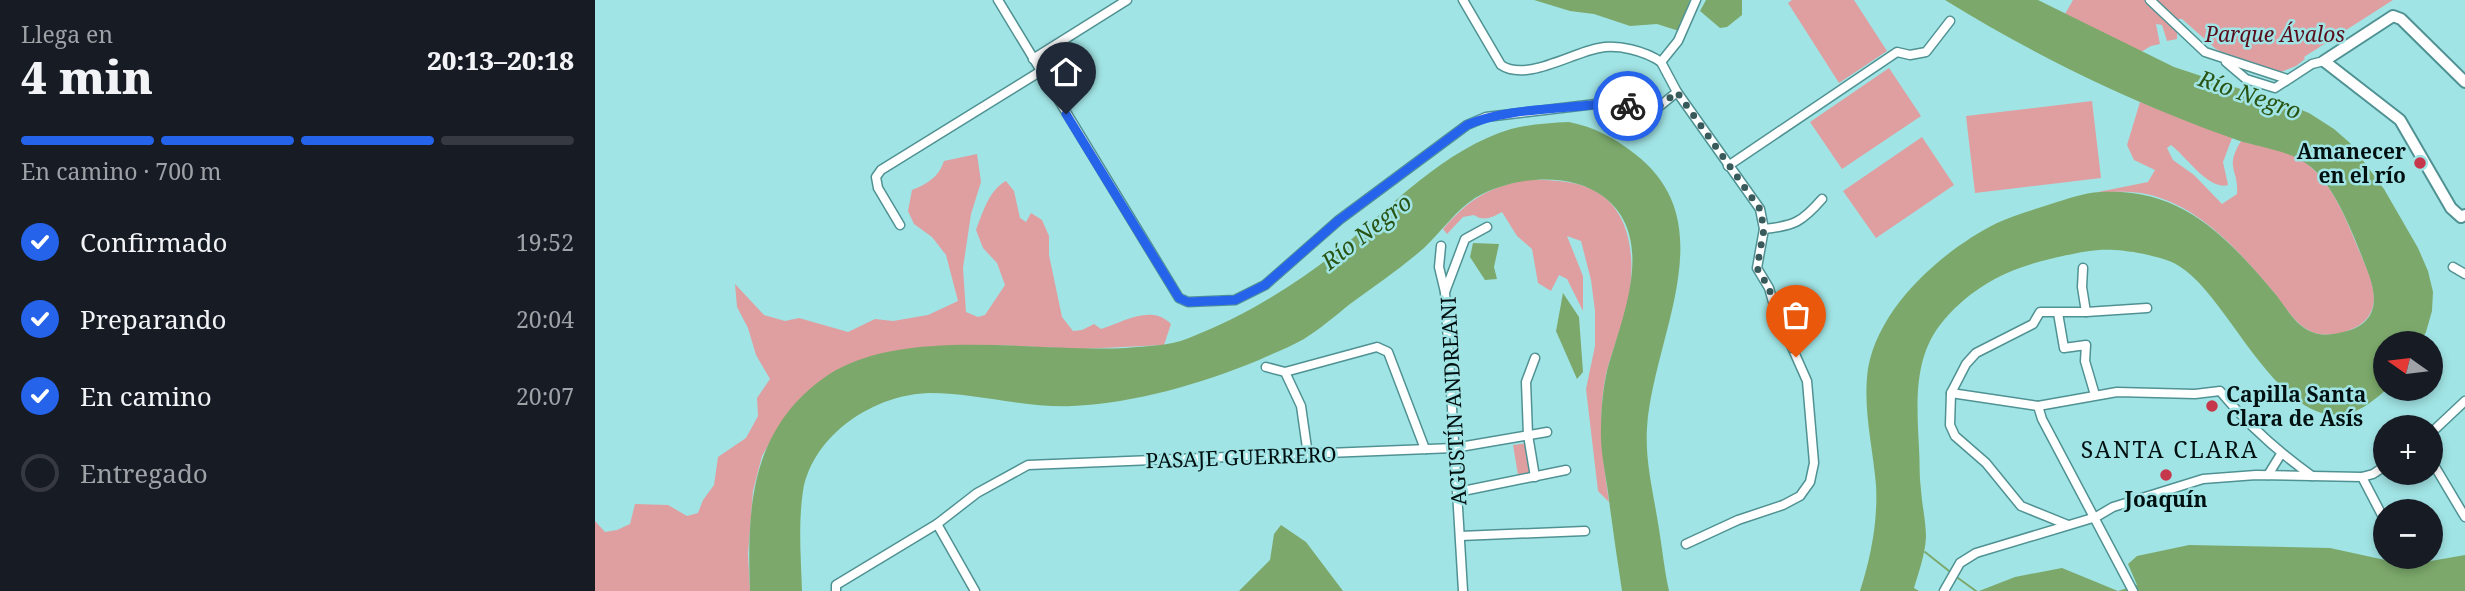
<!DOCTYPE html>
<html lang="es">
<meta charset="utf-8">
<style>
:root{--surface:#171b24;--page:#242831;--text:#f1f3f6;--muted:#9ea1a6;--line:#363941;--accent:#2563eb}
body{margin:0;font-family:"Noto Serif",serif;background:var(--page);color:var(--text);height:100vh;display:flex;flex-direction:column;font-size:26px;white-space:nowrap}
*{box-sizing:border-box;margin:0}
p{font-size:23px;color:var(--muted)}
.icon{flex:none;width:38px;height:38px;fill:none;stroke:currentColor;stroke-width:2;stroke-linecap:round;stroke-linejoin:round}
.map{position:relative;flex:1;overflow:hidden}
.sheet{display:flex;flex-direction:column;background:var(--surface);width:595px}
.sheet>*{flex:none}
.needle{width:46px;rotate:284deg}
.buttons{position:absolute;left:1778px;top:331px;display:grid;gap:14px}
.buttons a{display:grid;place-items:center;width:70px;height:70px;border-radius:50%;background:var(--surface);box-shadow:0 4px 10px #0003;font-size:35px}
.pin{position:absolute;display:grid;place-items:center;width:60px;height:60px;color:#fff;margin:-72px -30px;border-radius:50% 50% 50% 0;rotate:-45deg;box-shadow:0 0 7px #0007}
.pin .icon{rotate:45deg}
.courier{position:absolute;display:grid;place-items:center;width:70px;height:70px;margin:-35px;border:5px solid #2563eb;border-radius:50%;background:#fff;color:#222;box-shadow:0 2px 9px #0007}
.summary em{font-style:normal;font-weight:800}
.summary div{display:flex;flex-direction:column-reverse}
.summary{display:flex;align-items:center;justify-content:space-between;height:119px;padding:0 21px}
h1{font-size:46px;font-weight:800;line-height:52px}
.bar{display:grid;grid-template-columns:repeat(4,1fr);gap:10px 7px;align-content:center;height:84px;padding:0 21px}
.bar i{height:9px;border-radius:5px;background:var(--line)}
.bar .selected{background:var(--accent)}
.bar p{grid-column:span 4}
ol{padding:0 21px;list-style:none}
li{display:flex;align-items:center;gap:21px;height:77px}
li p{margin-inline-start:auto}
li .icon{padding:7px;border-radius:50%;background:var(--accent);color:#fff;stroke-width:4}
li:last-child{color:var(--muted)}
li i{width:38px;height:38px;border:4px solid var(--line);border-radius:50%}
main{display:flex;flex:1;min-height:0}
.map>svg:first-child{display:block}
.green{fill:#df9fa1}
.water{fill:#7ca96b}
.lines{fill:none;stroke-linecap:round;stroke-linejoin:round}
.stream{stroke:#7ca96b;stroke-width:2}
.minor-casing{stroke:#509293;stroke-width:11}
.tertiary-casing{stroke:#509293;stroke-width:14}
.minor{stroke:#fff;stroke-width:8}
.tertiary{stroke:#fff;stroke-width:10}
.done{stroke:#385a5b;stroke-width:7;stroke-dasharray:0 12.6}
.route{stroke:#2563eb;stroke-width:9}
.poi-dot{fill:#c7374c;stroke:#a1e4e5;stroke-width:2.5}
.labels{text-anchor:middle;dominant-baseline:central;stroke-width:5;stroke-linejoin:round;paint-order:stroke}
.park-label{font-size:21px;font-style:italic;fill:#580f1b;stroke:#a1e4e5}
.poi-label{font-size:21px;font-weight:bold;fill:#000f10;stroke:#a1e4e5;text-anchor:end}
.street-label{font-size:21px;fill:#000f10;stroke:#a1e4e5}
.water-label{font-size:23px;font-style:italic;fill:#295414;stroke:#a1e4e5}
.neighbourhood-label{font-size:23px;letter-spacing:2px;fill:#000f10;stroke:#a1e4e5}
</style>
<main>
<section class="sheet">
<div class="summary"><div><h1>4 min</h1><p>Llega en</p></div><em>20:13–20:18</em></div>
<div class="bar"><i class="selected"></i><i class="selected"></i><i class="selected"></i><i></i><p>En camino · 700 m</p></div>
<ol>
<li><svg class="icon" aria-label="check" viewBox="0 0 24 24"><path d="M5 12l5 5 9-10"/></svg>Confirmado<p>19:52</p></li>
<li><svg class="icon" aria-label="check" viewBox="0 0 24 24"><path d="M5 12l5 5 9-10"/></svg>Preparando<p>20:04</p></li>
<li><svg class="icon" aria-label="check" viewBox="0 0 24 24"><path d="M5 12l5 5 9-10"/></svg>En camino<p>20:07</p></li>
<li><i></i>Entregado</li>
</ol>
</section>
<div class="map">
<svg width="1870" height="591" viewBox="0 0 1870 591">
<rect width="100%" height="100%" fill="#a1e4e5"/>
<g class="green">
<path d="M1197,0H1259L1292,51L1244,83L1193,3Z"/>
<path d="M1478,0H1798L1709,57L1710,59L1701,66L1686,72L1638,59L1621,49L1587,19H1578L1574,10L1571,13L1582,29V39L1572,41L1567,25L1561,24L1565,44L1556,46L1546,52L1470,14Z"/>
<path d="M1294,68L1326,116L1247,169L1215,122Z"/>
<path d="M1497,101L1506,178L1380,193L1371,116Z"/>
<path d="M1545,102L1637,138L1628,162L1633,185C1614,191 1591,156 1576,145L1572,148L1578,160L1599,175L1627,204L1642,194C1644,169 1629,169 1646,141C1663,146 1686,149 1702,157C1739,178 1753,226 1769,262C1784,295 1786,322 1746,333C1736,335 1724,336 1715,331C1698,323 1688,303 1676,289C1641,248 1602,203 1546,193C1532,191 1517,192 1503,192L1553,182L1560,170L1539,160L1532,145Z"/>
<path d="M1327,137L1359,185L1281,238L1248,191Z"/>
<path d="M382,154L386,182L376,214L368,268L371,312L383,317L390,315L410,285L402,263L388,248L381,230C388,212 394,190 411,181L419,191L425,218L431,222L436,213L447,220L454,236V255L467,317L478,331L487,330L499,324L506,329C529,322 556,304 576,324L569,345L487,349L398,345L344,347L191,415L167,456L158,491L153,554L155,591H0V521L10,532L22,530L35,524L40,504L73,505L92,516L103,513L108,500L119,485L123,457L151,438L163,416L162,398L175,379L161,355L153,328L142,307L140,284L169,315L190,321L204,318L253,332L280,319L298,321L333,315L363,301L351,255L337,237L319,224L313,211L317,190C332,184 344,177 349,161Z"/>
<path d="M933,179C949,180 966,180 982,184C1036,197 1042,256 1033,302C1027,327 1017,350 1011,374C1002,418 1008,460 1014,502L1003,491L991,389L1000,346V311L996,280L986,241L972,236L988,276V311L972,279L964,275L956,291L943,283L937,249L922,236L907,212C898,217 889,222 879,215L868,217L852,234L848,229C875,198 893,188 933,179Z"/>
<path d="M932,443L937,473L923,475L918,445Z"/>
</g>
<g class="water">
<path d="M939,0H1095L1084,31L1062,24L1035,26L999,14L975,11Z"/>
<path d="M1111,0H1147V15L1132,27L1125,28L1105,11Z"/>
<path d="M1350,0H1443L1579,67L1694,105L1714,113L1739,129L1755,143L1789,189L1823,248L1833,271L1838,292L1837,311L1831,332L1825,343H1790V388L1792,389C1782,398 1766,411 1752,414C1682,428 1634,296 1584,266C1573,259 1561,257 1549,254C1509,246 1494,250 1455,259C1411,269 1373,289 1345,325C1318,360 1322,406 1324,448C1325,462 1324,476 1326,490C1327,505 1331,522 1331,537C1330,555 1324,571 1319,588L1324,591H1265C1276,557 1283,521 1281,485C1278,449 1269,414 1272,377C1278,311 1346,251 1402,223C1419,215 1438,210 1456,204C1472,199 1488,193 1505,192C1588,187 1633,238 1682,296C1692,309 1701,326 1717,332C1728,337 1741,334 1752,331C1786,321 1782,294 1771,267C1759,236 1741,188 1716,167C1695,150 1666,148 1642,140C1622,133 1601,125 1581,117C1501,85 1423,45 1350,0Z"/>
<path d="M974,122C999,127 1020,138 1040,154C1131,224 1058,336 1052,428C1050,461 1058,491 1063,523C1067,546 1069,568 1074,591H1027C1022,558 1017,525 1013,492C1010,471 1005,449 1006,428C1006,409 1008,389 1012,371C1026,319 1063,239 1009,197C974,170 916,177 880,198C860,211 846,232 829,248C806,268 780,286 755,304C740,316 725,329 709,339C695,347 679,353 664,360C605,384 541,403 477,406C429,408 382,393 335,393C280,394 218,434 208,491C203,524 206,558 207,591H155C152,510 155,433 226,380C300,324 442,353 531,348C552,346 574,346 594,338C648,317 699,286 744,250C795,207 851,148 916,129C935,124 955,123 974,122Z"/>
<path d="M878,243L904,244L899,267L902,279L890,280L875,257Z"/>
<path d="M968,293L984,317L988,372L982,379L961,331Z"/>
<path d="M686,525L711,542L748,591H644L675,560L679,534Z"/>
<path d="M1594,545L1735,548L1813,565L1870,555V591H1523L1542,585L1533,564L1542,556Z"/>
<path d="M1467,568L1523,591H1384L1420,577Z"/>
</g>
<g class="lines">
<g class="stream">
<path d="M1330,552L1354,571"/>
<path d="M1363,578L1381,591"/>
</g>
<g class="minor-casing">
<g id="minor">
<path d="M403,0L584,298L593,302L640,300L670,285L744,220L872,125L891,117L1026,101L1039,112L1055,114L1082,92"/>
<path d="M868,0L906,65C931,82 976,53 1004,48C1023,44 1050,51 1066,62"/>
<path d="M1555,0L1610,52L1692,79"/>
<path d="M438,59L532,0"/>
<path d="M1631,62L1651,79L1680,88L1717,64L1729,61"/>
<path d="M1133,166L1302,52L1315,55L1331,52L1355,21"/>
<path d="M305,225L283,188L281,177L286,170L446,71"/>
<path d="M1169,229C1199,226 1207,222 1227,199"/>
<path d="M846,246L844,267L850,292"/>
<path d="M1858,267L1870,274"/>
<path d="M1491,312L1552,308"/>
<path d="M1463,313L1469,348L1491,345L1490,361L1500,395"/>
<path d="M940,358L931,382L933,435L940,477"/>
<path d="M671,367L690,372L782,347L793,352L830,449"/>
<path d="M690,372L706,406L713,455"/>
<path d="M1356,393L1443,406L1522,392L1600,394L1625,391C1652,424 1682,451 1717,476"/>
<path d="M1443,406L1447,419L1538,591"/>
<path d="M1836,433L1870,401"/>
<path d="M1836,460L1870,517"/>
<path d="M1673,475L1686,454"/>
<path d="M1767,477L1790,521"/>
<path d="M863,492L971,470"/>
<path d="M342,524L380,591"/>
<path d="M1473,525L1426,506L1391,463L1360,436L1355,425L1356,393L1371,364L1381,353L1438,324L1445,312H1491L1487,287L1488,268"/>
<path d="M865,536L990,531"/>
<path d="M1091,544L1143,520L1188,505L1205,496L1215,482L1219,463L1212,381L1180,309L1174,288L1162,268L1169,229L1165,209L1082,92L1066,62L1083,41L1101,0"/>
<path d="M241,591V585L342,524L382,493L433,465L859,448L952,432"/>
<path d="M868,591L850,292L870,239L892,227"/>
<path d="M1349,591L1365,563L1381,553L1501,517L1518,507L1608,479L1661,475L1767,477L1778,474L1790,466"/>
</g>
</g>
<g class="tertiary-casing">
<path id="tertiary" d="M1870,82L1806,19L1798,16L1729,61L1805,120L1856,208L1866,217L1870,215"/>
</g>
<use href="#minor" class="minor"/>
<use href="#tertiary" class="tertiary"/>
</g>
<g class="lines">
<path class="done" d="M1033,106L1039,112L1055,114L1082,92L1165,209L1169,229L1162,268L1174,288L1180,309L1201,357"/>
<path class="route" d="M471,114L584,298L593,302L640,300L670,285L744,220L872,125C916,106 979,110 1026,101L1033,106"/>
</g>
<g class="poi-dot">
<circle cx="1825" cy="163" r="7"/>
<circle cx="1617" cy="406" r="7"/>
<circle cx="1571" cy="475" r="7"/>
</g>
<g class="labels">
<g class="park-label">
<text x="1680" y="34">Parque Ávalos</text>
</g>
<g class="poi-label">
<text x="1811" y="151">Amanecer<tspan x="1811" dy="24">en el río</tspan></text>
<text x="1631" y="394" text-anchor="start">Capilla Santa<tspan x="1631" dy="24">Clara de Asís</tspan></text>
<text x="1571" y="499" text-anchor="middle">Joaquín</text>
</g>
<g class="street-label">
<text transform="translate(858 401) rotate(-93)">AGUSTÍN ANDREANI</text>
<text transform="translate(646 457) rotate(-2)">PASAJE GUERRERO</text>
</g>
<g class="water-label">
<text transform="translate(1655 94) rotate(19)">Río Negro</text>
<text transform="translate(771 231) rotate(-38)">Río Negro</text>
</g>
<g class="neighbourhood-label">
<text x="1575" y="449">SANTA CLARA</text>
</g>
</g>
</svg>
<div class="buttons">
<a><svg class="needle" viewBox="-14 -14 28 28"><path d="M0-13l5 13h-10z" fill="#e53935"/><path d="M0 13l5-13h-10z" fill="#9ea1a6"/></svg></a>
<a>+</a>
<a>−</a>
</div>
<div class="pin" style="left:1201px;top:357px;background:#ea580c"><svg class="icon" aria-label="bag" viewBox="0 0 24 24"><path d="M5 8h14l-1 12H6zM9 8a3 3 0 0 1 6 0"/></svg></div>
<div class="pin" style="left:471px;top:114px;background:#1f2937"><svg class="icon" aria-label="home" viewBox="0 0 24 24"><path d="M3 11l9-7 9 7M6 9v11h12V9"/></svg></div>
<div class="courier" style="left:1033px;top:106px"><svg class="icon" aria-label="bike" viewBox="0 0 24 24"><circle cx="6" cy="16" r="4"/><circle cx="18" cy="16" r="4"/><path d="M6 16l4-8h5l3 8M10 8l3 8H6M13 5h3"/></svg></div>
</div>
</main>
